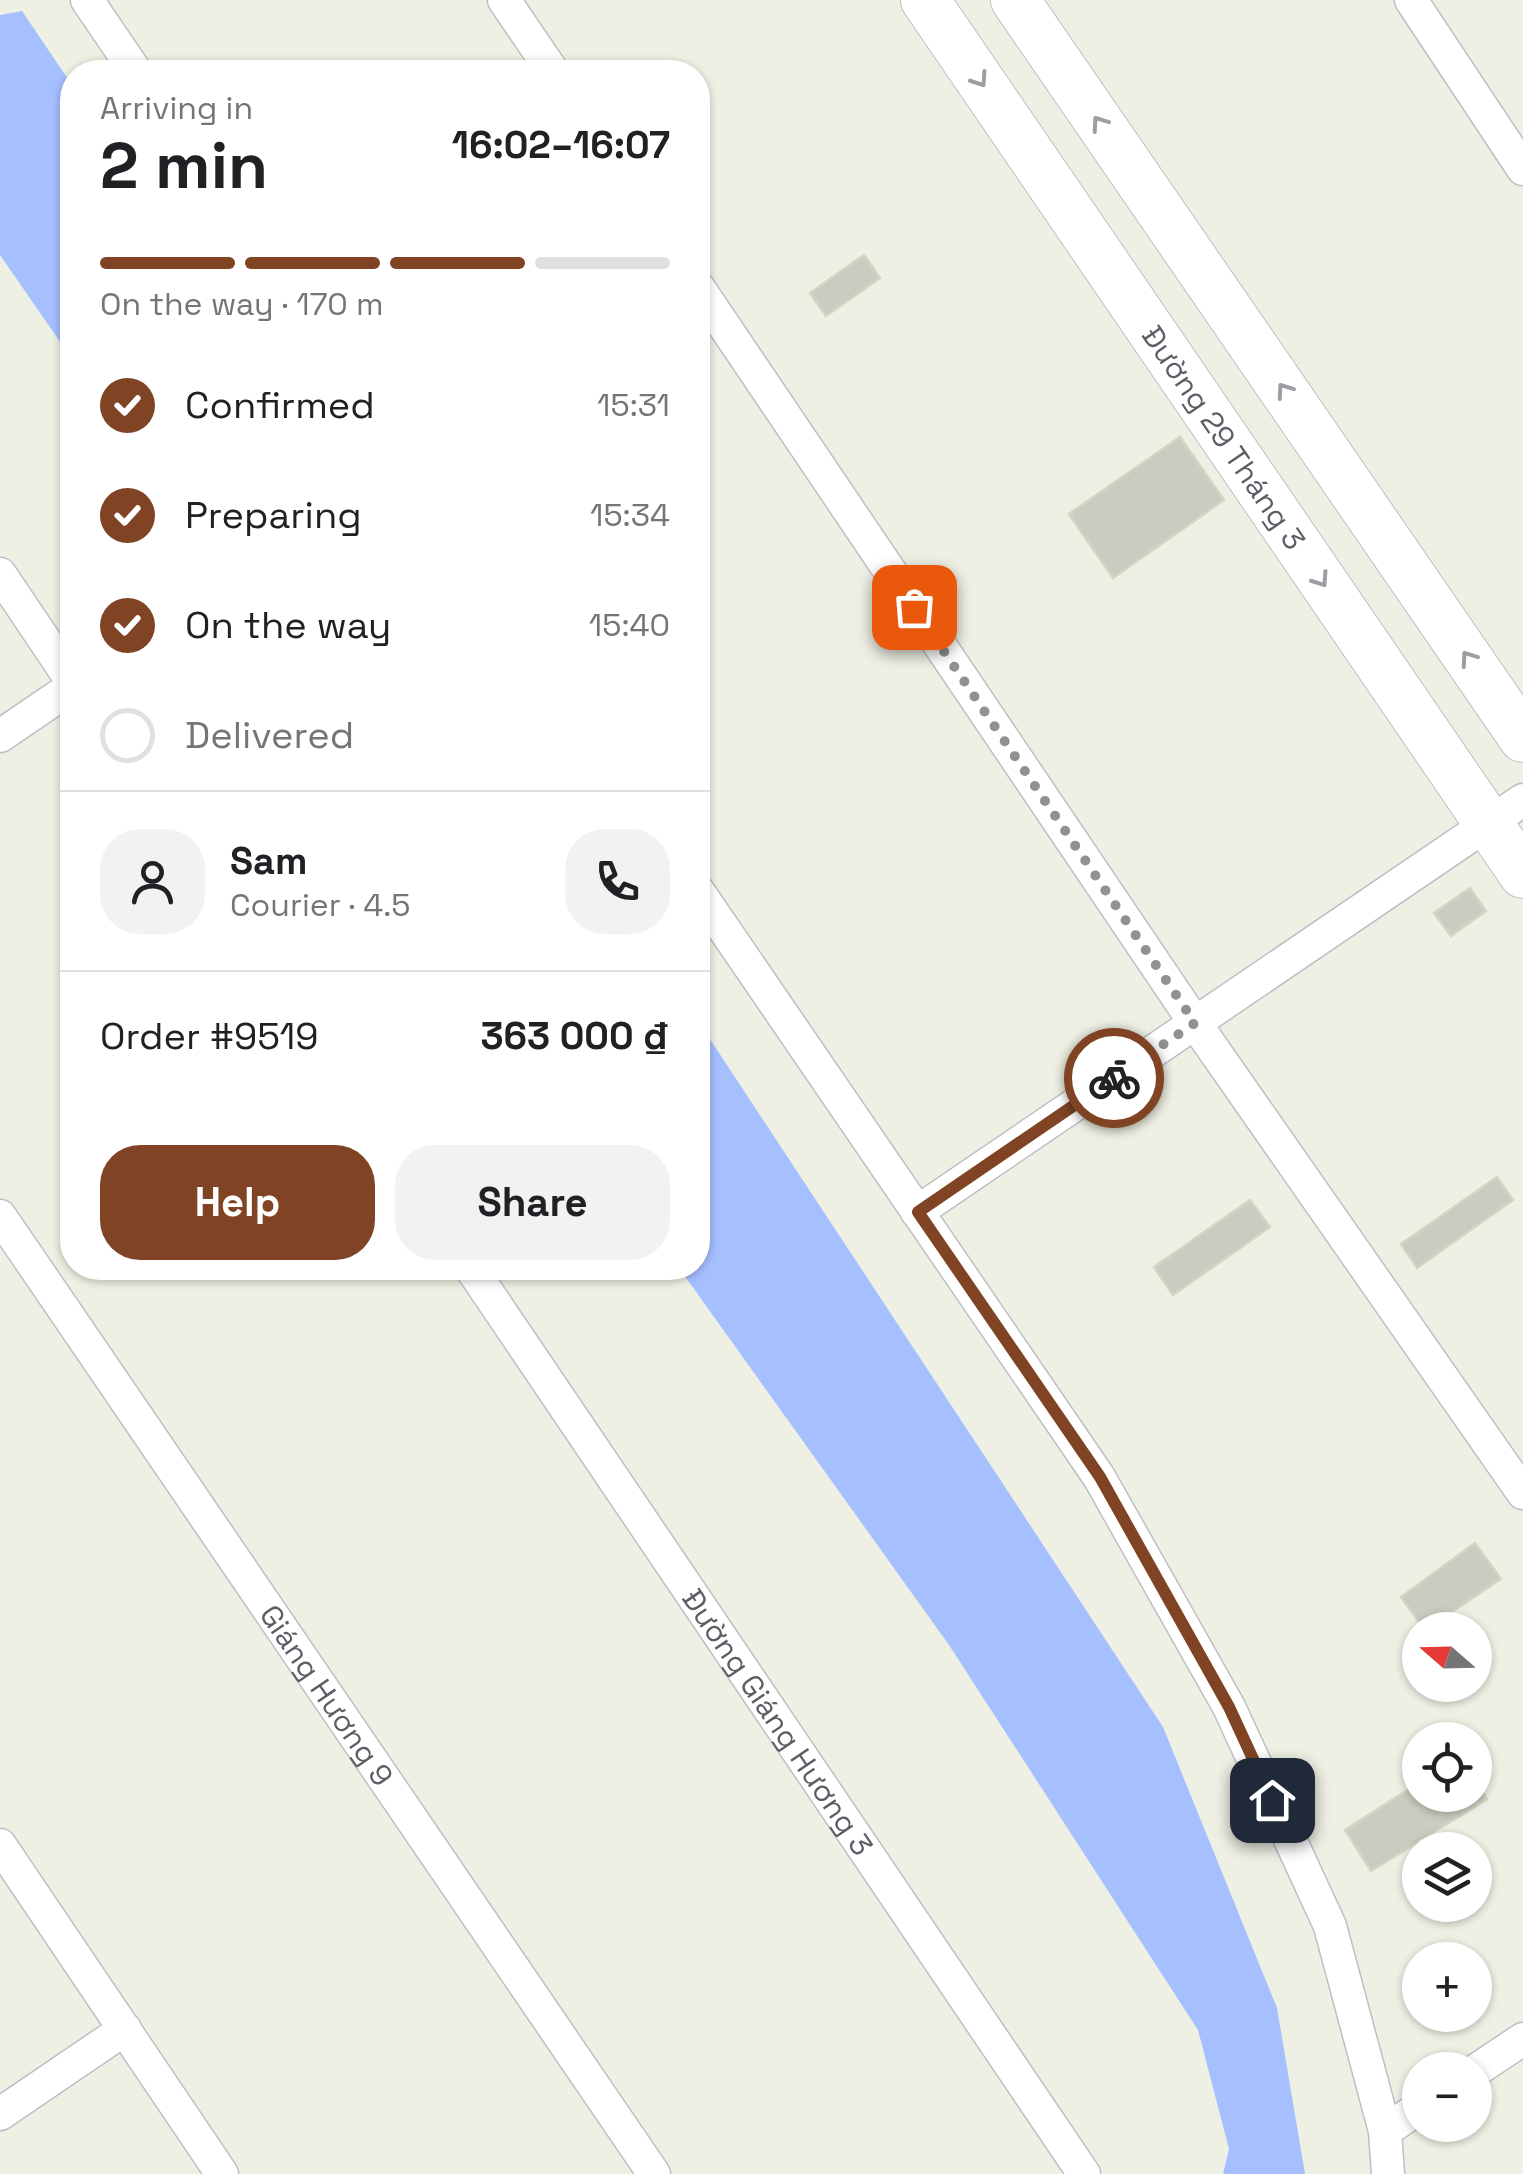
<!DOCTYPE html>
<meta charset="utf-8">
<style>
:root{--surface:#fff;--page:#f2f2f2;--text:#202124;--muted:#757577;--line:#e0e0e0;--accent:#804424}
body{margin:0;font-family:"Space Grotesk",sans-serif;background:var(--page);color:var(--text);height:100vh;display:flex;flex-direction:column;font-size:38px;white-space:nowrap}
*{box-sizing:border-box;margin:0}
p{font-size:32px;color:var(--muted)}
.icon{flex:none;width:55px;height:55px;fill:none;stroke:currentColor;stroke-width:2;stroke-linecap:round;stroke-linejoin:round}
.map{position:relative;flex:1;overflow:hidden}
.panel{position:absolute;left:60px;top:60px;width:650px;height:1220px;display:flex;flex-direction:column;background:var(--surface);border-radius:40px;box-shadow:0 2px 8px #0004}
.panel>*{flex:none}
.needle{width:65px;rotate:290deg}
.tools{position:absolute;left:1402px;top:1612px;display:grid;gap:20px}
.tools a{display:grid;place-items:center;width:90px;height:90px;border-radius:50%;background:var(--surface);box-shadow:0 2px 8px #0004;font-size:50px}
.pin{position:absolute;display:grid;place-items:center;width:85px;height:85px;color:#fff;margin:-42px;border-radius:20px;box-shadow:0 5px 15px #0006}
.courier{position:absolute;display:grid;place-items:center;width:100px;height:100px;margin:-50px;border:8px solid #804424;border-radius:50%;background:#fff;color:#222;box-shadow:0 2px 12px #0007}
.head em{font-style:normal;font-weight:700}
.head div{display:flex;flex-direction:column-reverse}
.head{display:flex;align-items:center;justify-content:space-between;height:170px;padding:0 40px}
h1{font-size:65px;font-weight:700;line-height:75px}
.bar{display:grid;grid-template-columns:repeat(4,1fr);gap:15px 10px;align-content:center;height:120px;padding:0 40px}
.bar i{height:12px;border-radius:8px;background:var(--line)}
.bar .selected{background:var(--accent)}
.bar p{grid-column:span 4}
.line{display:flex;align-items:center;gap:25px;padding:0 40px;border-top:2px solid var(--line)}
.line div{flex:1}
.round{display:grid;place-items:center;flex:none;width:105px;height:105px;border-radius:40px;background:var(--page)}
ol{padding:0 40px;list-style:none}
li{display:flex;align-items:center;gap:30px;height:110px}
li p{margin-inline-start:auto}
li .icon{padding:10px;border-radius:50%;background:var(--accent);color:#fff;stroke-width:4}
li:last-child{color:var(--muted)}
li i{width:55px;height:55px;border:5px solid var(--line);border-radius:50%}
.action{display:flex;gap:20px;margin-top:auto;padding:20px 40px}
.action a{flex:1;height:115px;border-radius:40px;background:var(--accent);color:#fff;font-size:40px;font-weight:700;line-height:115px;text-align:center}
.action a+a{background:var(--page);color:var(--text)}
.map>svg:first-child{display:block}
.water{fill:#a5bfff}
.building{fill:#cbcbc1;stroke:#d5d5c2;stroke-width:2.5}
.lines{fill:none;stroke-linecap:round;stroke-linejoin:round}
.street-casing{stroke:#bebfc6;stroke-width:35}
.secondary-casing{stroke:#bfc0c8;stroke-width:50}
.street{stroke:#fff;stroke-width:32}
.secondary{stroke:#fff;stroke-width:48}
.oneway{stroke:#9d9ea3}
.done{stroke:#8f9192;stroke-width:10;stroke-dasharray:0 18}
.route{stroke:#804424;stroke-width:12}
.labels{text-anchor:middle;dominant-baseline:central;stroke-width:8;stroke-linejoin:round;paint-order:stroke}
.street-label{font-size:30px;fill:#5c5e66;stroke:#fff}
</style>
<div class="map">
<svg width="1523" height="2174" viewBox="0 0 1523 2174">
<rect width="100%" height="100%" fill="#eff0e4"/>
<g class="water">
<path d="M22,11L72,85V359L0,255V15Z"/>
<path d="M698,1021L1163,1727L1277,2008L1305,2174H1223L1229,2149L1198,2030L949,1645L679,1268H698Z"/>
</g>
<g class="building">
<path d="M864,255L880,278L826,316L810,293Z"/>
<path d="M1180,437L1224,500L1113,578L1069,514Z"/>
<path d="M1470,888L1486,911L1451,936L1434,913Z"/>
<path d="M1497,1177L1513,1200L1417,1268L1401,1244Z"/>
<path d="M1250,1200L1270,1227L1173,1295L1154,1267Z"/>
<path d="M1475,1543L1501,1579L1425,1630L1401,1597Z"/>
<path d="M1475,1779L1487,1799L1371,1871L1345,1830L1420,1782V1795H1475Z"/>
</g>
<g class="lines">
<g class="street-casing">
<g id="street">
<path d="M87,0L136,72"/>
<path d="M504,0L553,72"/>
<path d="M1411,0L1523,169"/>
<path d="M698,287L1195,1023L1523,1493"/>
<path d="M0,574L72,681"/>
<path d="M0,736L72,687"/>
<path d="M698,891L1099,1477L1229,1707L1330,1926L1385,2131L1388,2174"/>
<path d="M917,1212L1523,800"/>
<path id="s1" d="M0,1216L654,2174"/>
<path id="s2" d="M471,1268L1084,2174"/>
<path d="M0,1845L222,2174"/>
<path d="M1475,2071L1523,2039"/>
<path d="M0,2114L125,2029"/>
<path d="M1385,2131L1420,2107"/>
</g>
</g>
<g class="secondary-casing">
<g id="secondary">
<path id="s3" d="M925,0L1523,874"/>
<path d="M1015,0L1523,738"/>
</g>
</g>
<use href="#street" class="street"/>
<use href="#secondary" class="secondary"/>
</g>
<defs><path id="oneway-chevron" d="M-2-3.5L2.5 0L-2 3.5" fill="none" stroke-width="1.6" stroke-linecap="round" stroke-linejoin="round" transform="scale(2.5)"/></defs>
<g class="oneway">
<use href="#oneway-chevron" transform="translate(980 80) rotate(56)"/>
<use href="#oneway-chevron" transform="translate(1099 123) rotate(-125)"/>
<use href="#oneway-chevron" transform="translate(1284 390) rotate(-125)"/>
<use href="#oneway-chevron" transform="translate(1321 580) rotate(56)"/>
<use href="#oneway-chevron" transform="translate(1468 658) rotate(-125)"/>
</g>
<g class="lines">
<path class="done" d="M914,607L1195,1023L1114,1078"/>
<path class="route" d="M1114,1078L918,1212L1100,1477L1229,1707L1272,1800"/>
</g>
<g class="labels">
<g class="street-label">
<text stroke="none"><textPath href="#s3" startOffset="530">Đường 29 Tháng 3</textPath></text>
<text stroke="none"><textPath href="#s1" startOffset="580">Giáng Hương 9</textPath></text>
<text stroke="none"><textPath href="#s2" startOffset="548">Đường Giáng Hương 3</textPath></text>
</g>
</g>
</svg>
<div class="tools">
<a><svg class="needle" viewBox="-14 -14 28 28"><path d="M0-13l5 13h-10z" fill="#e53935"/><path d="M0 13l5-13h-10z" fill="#757577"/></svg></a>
<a><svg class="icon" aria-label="locate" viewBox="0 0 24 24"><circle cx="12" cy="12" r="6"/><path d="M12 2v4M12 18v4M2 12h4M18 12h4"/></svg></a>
<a><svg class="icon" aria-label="layers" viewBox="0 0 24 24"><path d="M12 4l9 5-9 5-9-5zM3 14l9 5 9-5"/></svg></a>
<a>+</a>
<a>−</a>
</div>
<div class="pin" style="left:914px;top:607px;background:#ea580c"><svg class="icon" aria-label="bag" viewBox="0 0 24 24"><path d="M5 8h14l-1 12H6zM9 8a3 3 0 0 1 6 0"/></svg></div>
<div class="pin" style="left:1272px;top:1800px;background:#1f2937"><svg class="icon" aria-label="home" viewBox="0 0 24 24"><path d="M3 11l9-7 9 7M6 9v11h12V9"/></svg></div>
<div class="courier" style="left:1114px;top:1078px"><svg class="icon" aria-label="bike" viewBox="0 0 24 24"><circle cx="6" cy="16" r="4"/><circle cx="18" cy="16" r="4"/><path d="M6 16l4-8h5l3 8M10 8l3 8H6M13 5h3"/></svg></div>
<section class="panel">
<div class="head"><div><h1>2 min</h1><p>Arriving in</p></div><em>16:02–16:07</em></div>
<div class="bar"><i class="selected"></i><i class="selected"></i><i class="selected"></i><i></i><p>On the way · 170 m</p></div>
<ol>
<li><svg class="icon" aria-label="check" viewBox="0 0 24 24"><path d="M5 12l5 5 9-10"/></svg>Confirmed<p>15:31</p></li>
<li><svg class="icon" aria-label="check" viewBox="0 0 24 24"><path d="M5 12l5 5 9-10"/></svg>Preparing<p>15:34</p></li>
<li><svg class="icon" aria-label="check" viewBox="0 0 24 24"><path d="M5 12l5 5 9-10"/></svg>On the way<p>15:40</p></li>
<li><i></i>Delivered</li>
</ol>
<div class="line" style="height:180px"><a class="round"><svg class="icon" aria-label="person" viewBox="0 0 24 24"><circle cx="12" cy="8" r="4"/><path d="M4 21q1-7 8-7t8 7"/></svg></a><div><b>Sam</b><p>Courier · 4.5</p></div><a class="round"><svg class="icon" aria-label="phone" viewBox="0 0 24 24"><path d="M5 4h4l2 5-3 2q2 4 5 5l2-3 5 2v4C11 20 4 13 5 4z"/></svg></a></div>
<div class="line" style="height:130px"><div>Order #9519</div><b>363 000 ₫</b></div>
<div class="action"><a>Help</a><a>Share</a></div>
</section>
</div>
